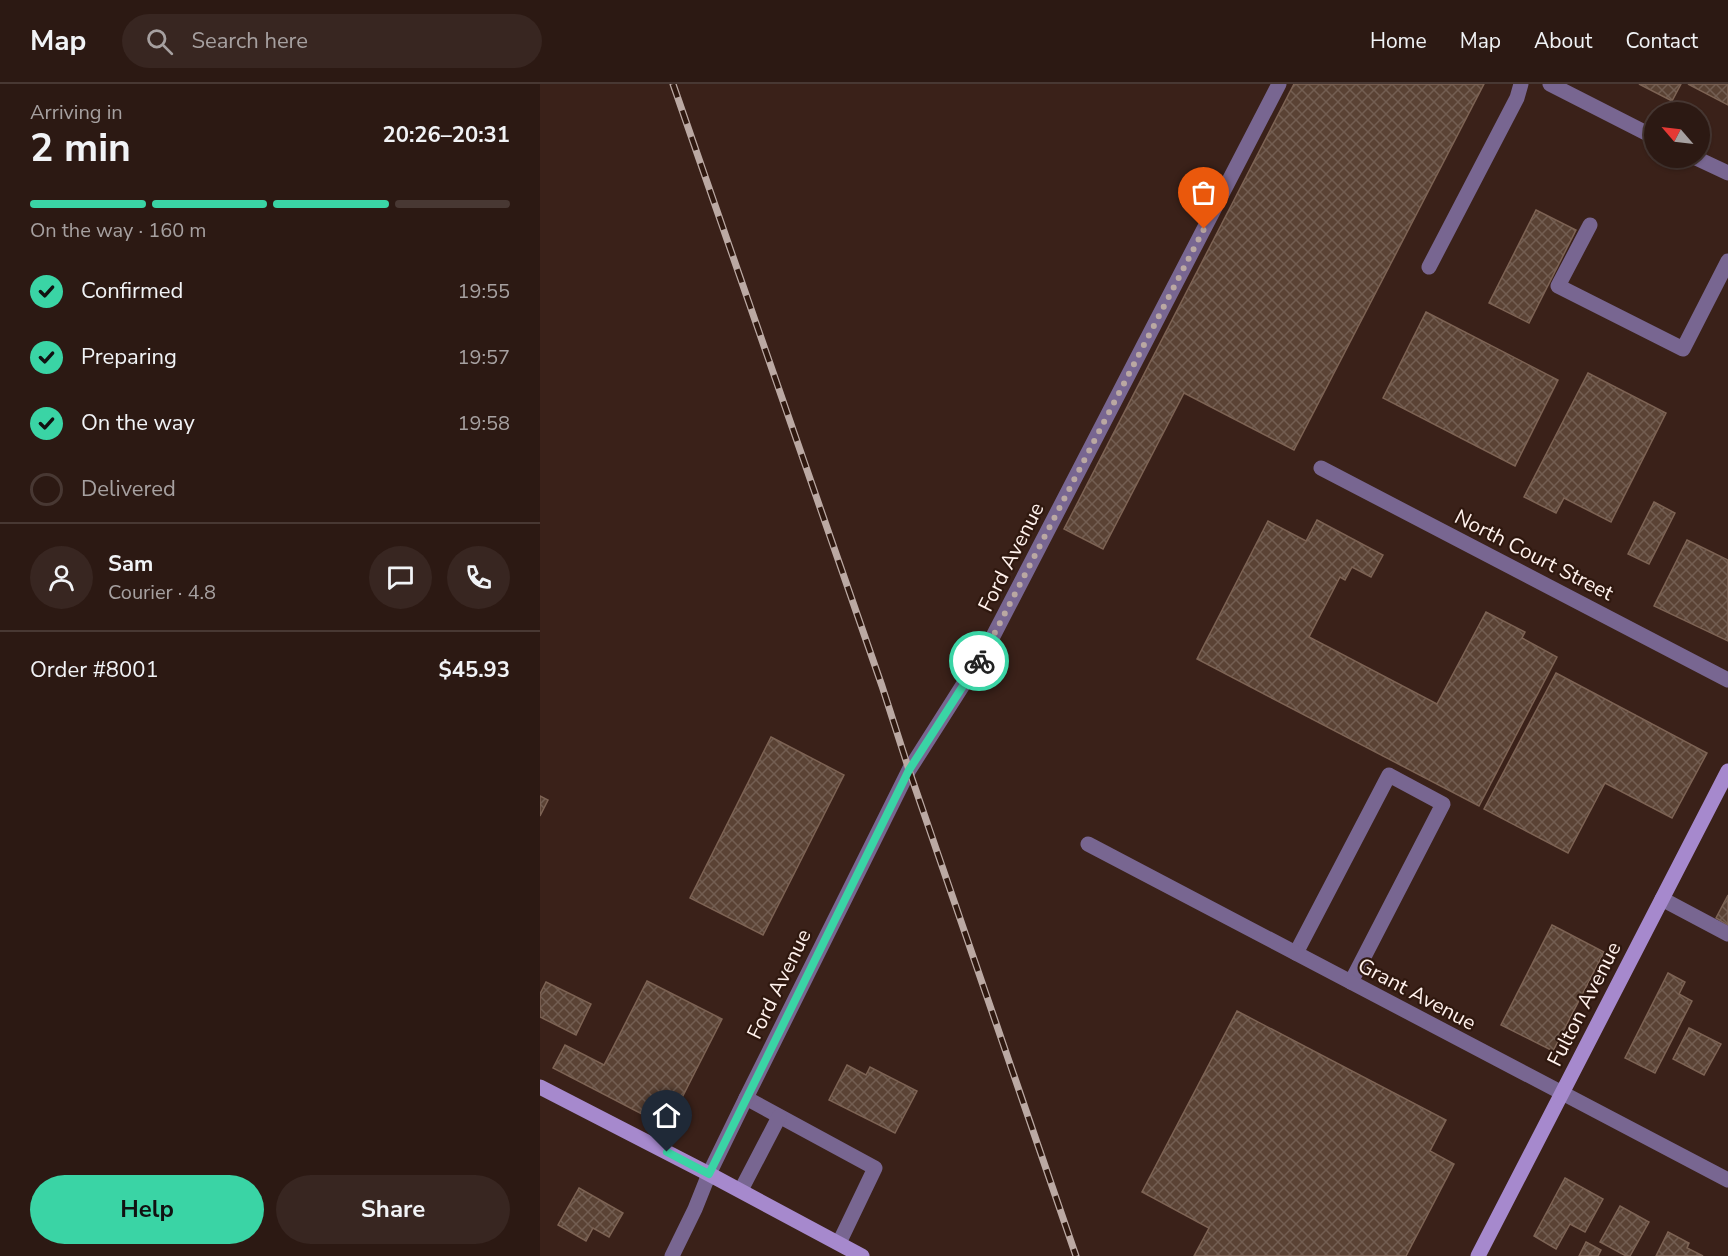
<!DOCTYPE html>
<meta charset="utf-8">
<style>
:root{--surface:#2c1913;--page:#382621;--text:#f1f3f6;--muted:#a6a0a0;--line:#483833;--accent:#3ad4a5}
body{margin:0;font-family:"Nunito Sans",sans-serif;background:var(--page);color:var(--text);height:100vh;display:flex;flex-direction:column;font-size:22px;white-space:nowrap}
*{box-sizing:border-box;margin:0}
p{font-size:20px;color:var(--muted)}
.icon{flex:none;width:33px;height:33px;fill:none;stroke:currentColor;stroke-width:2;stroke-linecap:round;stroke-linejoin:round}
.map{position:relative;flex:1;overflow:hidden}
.drawer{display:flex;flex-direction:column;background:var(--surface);width:540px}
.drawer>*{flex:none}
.needle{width:39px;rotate:298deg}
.tools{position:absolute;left:1104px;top:18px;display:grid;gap:12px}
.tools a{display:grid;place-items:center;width:66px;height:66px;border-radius:50%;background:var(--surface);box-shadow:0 2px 4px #0004,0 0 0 2px var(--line);font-size:30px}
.pin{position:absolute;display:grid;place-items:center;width:51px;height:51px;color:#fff;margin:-62px -26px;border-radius:50% 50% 50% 0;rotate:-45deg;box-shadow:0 0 6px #0007}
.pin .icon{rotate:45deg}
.courier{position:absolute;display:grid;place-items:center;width:60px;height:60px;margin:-30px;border:4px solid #3ad4a5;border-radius:50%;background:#fff;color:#222;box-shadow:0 2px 8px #0007}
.head em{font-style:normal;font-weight:700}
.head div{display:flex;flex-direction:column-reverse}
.head{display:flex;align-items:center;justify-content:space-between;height:102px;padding:0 30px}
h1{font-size:39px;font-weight:700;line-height:45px}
.bar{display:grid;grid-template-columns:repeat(4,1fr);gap:9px 6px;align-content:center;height:72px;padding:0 30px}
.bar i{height:8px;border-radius:4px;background:var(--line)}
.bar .current{background:var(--accent)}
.bar p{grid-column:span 4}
.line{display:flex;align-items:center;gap:15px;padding:0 30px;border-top:2px solid var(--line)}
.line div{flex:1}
.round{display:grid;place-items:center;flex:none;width:63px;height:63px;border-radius:32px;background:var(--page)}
ol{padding:0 30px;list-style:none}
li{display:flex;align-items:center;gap:18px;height:66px}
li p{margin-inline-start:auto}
li .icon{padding:6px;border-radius:50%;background:var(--accent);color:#111;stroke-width:4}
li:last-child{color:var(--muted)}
li i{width:33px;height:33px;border:3px solid var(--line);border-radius:50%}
.primary-button{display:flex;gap:12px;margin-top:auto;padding:12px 30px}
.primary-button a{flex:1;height:69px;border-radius:36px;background:var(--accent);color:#111;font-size:24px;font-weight:700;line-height:69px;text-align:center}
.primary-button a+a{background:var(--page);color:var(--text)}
header{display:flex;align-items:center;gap:36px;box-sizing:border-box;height:84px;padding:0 30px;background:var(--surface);border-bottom:2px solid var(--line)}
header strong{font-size:28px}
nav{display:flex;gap:33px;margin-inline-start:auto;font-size:21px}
.search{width:420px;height:54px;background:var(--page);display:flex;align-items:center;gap:15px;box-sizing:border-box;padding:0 21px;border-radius:33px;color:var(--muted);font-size:22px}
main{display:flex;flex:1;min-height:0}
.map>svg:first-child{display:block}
.building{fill:url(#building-cross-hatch);stroke:#7d6354;stroke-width:1.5}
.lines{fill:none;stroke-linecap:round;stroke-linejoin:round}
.lane{stroke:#786691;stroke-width:15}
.street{stroke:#786691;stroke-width:15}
.secondary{stroke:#a689cd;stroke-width:15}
.rail-casing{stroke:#bba9a3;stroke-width:7}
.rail{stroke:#2f180f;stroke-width:4.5;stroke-dasharray:14;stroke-linecap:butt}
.done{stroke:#baa8a2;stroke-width:6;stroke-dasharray:0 10.8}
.route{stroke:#3ad4a5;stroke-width:8}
.labels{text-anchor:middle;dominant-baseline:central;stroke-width:4.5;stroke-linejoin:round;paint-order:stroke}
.street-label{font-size:21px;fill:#fff1ec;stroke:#2f180f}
</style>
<header>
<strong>Map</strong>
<div class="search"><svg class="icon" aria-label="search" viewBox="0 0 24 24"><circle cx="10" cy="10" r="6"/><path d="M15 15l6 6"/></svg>Search here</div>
<nav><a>Home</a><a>Map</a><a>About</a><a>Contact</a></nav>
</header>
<main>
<section class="drawer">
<div class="head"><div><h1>2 min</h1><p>Arriving in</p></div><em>20:26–20:31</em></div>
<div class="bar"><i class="current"></i><i class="current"></i><i class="current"></i><i></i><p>On the way · 160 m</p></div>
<ol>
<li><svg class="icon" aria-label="check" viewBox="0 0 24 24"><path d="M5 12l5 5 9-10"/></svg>Confirmed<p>19:55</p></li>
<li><svg class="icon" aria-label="check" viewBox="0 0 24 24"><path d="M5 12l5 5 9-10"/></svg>Preparing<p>19:57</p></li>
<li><svg class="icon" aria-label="check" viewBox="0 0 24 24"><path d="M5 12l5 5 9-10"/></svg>On the way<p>19:58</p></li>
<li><i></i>Delivered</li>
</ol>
<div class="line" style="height:108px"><a class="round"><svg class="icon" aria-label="person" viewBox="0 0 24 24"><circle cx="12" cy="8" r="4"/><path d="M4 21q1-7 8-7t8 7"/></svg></a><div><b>Sam</b><p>Courier · 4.8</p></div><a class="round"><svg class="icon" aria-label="chat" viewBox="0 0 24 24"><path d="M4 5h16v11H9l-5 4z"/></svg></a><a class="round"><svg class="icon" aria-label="phone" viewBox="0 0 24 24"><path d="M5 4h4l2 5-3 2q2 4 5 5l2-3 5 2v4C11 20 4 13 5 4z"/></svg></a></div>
<div class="line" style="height:78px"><div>Order #8001</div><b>$45.93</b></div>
<div class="primary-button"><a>Help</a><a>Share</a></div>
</section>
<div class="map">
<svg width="1188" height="1172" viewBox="0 0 1188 1172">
<defs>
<pattern id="building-cross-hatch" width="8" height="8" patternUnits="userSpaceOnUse" patternTransform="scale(1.5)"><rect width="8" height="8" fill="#5a4234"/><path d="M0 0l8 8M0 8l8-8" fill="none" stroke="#735e52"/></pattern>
</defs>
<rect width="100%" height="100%" fill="#3a2119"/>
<g class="building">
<path d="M754,0H944L754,366L644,309L563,465L524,445Z"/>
<path d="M1099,0H1141L1132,17Z"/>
<path d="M1148,0H1188V21Z"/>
<path d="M996,126L1036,146L989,239L949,219Z"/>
<path d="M886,228L1018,296L975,382L843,314Z"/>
<path d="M1048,289L1126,329L1071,438L1024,414L1016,429L984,413Z"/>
<path d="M1114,418L1135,429L1109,480L1088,470Z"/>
<path d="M777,436L843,471L831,493L812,483L805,496L800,493L769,553L897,620L946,528L985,548L982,554L1017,573L939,722L657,575L728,437L766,457Z"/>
<path d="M1147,456L1188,476V557L1114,522Z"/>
<path d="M1016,589L1167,669L1132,734L1065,699L1028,769L944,725Z"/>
<path d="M231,653L304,691L223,851L150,814Z"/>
<path d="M0,712L8,716L0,732Z"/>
<path d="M1188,811V841L1176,834Z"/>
<path d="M1012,841L1064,868L1013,967L961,941Z"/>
<path d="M1128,889L1145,898L1139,910L1152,917L1115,989L1085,974Z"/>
<path d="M107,897L182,935L127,1043L13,984L25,961L64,981Z"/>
<path d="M6,898L51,920L36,951L0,933V910Z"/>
<path d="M697,927L906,1036L890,1067L914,1080L866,1172H654L669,1144L602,1108Z"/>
<path d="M1149,944L1181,960L1164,991L1133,975Z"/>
<path d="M307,981L326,991L330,983L377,1007L355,1049L289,1016Z"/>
<path d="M1025,1094L1063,1115L1045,1148L1030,1140L1016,1165L994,1152Z"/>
<path d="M39,1104L83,1129L69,1153L53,1144L46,1157L18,1141Z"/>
<path d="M1080,1122L1109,1138L1090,1172H1086L1060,1158Z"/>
<path d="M1128,1148L1149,1159L1147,1164L1163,1172H1116Z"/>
<path d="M1046,1158L1061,1166L1058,1172H1039Z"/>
</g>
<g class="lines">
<g class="lane">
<path d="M1050,141L1018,202L1143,265L1188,177"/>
<path d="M889,183L977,14L981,0"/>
<path d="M1122,815L1188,850"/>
<path d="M756,869L849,691L903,720L811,898"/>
<path d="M206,1014L335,1084L299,1159"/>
<path d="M201,1106L239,1033"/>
</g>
<g class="street">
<path d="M1010,0L1114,53"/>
<path d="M1156,74L1188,89"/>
<path d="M781,384L1188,596"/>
<path d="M548,760L1188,1096"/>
<path d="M132,1172L155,1125L169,1090L206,1014L369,686L449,560L739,0"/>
</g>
<g class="secondary">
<path d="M0,1003L169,1090L322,1172"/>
<path d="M938,1172L1188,687"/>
</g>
<g class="rail-casing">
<path id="rail" d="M133,0L342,602L369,686L536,1172"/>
</g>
<use href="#rail" class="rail"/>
</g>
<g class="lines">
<path class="done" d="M439,577L449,560L664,145"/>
<path class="route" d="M127,1068L169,1090L369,686L439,577"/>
</g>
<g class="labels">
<g class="street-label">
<text transform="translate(994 471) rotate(27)">North Court Street</text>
<text transform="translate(471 473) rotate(-63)">Ford Avenue</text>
<text transform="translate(239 900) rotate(-64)">Ford Avenue</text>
<text transform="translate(877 910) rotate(28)">Grant Avenue</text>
<text transform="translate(1044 920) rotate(-63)">Fulton Avenue</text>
</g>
</g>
</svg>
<div class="tools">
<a><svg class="needle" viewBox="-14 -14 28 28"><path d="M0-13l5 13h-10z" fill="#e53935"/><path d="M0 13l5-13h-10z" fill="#a6a0a0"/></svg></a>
</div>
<div class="pin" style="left:664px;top:145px;background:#ea580c"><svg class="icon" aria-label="bag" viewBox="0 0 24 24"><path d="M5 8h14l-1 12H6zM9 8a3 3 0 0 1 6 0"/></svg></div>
<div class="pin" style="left:127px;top:1068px;background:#1f2937"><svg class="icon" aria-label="home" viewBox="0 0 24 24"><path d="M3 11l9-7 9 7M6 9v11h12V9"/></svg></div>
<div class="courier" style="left:439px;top:577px"><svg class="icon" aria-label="bike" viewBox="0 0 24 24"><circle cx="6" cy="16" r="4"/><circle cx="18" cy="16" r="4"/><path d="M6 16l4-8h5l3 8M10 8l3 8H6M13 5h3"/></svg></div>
</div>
</main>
